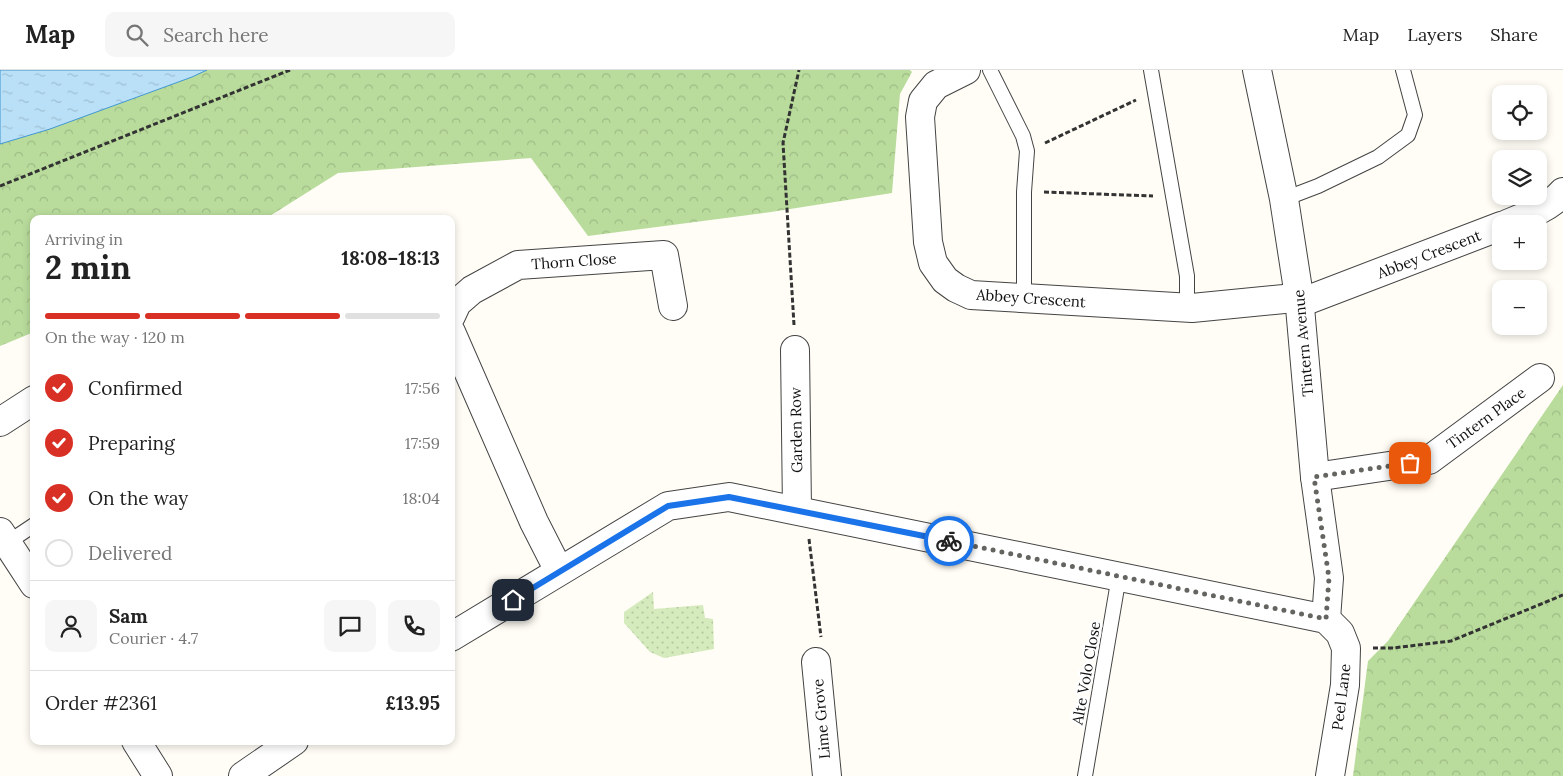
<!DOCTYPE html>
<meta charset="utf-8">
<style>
:root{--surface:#fff;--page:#f6f6f6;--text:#222;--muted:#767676;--line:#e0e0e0;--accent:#d93025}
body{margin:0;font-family:Lora,serif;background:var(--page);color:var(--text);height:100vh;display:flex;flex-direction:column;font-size:19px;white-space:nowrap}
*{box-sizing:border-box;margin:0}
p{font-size:16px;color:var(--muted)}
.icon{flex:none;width:28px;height:28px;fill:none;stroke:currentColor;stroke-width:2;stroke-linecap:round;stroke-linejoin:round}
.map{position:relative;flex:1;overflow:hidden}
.details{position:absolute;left:30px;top:145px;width:425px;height:530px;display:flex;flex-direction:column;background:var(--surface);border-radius:10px;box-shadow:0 2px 8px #0003}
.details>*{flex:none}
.buttons{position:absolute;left:1492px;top:15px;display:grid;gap:10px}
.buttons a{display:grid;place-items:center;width:55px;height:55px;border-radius:10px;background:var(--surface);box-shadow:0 2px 8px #0003;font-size:25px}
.pin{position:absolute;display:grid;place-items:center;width:42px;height:42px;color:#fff;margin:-21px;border-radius:10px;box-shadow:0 2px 8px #0006}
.courier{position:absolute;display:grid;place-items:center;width:50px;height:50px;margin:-25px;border:4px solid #1a73e8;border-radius:50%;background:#fff;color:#222;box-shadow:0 1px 6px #0007}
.headline em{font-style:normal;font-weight:700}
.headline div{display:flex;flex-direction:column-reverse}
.headline{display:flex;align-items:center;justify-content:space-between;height:85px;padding:0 15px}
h1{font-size:32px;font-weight:700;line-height:38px}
.bar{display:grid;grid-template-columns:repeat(4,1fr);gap:8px 5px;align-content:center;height:60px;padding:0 15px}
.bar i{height:6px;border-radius:4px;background:var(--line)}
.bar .current{background:var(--accent)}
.bar p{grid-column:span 4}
.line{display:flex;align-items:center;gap:12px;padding:0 15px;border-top:1px solid var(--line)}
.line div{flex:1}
.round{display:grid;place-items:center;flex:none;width:52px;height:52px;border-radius:10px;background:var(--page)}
ol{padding:0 15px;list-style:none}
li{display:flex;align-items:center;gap:15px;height:55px}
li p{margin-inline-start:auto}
li .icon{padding:5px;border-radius:50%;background:var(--accent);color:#fff;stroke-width:4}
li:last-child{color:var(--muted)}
li i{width:28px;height:28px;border:2px solid var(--line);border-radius:50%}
header{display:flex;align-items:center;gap:30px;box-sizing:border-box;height:70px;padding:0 25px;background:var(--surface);border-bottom:1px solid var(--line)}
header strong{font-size:24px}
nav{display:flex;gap:28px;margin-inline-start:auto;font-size:18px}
.search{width:350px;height:45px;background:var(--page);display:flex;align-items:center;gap:12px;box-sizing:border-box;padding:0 18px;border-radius:10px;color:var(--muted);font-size:19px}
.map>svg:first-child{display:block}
.forest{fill:url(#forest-crowns)}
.park{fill:url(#park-dots)}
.water{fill:url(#water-ripples);stroke:#3f96cf}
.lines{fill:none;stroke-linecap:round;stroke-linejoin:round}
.lane-casing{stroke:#444;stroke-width:16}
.street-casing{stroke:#444;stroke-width:30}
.path{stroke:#333;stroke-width:3;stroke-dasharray:5 2.5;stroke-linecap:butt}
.lane{stroke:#fff;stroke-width:14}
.street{stroke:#fff;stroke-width:28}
.done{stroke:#646461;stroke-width:5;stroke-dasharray:0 9}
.route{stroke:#1a73e8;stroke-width:6}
.labels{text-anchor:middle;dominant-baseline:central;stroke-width:5;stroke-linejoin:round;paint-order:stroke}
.street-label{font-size:15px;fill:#111;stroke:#fff}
</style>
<header>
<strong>Map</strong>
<div class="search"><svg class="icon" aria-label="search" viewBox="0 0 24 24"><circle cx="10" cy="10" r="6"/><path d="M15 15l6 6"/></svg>Search here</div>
<nav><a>Map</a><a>Layers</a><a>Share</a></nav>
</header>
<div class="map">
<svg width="1563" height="706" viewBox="0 0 1563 706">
<defs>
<pattern id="forest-crowns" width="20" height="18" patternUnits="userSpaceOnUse" patternTransform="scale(1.25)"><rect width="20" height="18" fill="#b9dc9c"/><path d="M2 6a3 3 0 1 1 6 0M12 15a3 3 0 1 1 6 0" fill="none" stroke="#9ebc85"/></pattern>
<pattern id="park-dots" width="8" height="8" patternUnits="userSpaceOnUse" patternTransform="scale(1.25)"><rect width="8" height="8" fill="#d5ebbd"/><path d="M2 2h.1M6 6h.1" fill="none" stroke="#b6c8a1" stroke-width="1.8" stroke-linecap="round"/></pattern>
<pattern id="water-ripples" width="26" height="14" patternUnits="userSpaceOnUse" patternTransform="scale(1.25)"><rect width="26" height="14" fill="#b9e0f7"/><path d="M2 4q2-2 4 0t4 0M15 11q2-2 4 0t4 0" fill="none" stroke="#9ebfd3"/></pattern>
</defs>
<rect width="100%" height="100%" fill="#fffdf5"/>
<g class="forest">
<path d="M207,0H910L912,2L900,24L892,123L771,142L588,166L531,88L338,103L265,149H34V262L0,276V74L50,59L192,7Z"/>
<path d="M1563,315V706H1353L1368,591L1388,571Z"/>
</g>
<path class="park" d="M653,522L654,539L703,535L705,548L713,549L714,579L664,588L650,582L624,553V542Z"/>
<path class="water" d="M0,0H207L192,7L50,59L0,74Z"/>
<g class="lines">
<g class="lane-casing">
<g id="lane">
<path d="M990,0L1023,66L1027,81L1024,122V229"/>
<path d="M1151,0L1187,206V238"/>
<path d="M1284,129L1318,116L1378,87L1408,65L1415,45L1403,0"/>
<path d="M7,473L34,455"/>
<path d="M1085,706L1119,506"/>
</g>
</g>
<g class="street-casing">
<g id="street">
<path d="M966,0L936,15L923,31L920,47L928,172L933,193L945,210L956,218L971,225L1192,238L1284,229L1299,226"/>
<path d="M1257,0L1284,129L1299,226L1315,407L1329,508L1326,549"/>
<path d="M1507,154C1526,146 1549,138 1563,122"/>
<path d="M1300,233L1501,156"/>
<path d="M451,246L457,233L472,220L518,195L664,185L673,236"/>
<path d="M451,262L534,452L559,501"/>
<path d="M795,280L797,440"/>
<path d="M0,352L34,330"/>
<path d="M1315,407L1429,390L1540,308"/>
<path d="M0,462L34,514"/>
<path d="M451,567L668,436L729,427L1326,549L1340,563L1346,578L1345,615L1330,706"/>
<path d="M816,592L827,706"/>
<path d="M136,671L158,706"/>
<path d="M243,706L294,671"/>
</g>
</g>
<g class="path">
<path d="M1045,73L1136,30"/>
<path d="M0,116L290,0"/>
<path d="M1044,122L1153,126"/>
<path d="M794,255L783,73L799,0"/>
<path d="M809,469L821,567"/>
<path d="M1373,578H1393L1451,571L1563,525"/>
</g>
<use href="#lane" class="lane"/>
<use href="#street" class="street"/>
</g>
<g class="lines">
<path class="done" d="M949,471L1326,549L1329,508L1314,407L1410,393"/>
<path class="route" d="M513,530L668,436L729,427L949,471"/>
</g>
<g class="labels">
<g class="street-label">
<text transform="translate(1429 184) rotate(-21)">Abbey Crescent</text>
<text transform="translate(574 191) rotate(-4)">Thorn Close</text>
<text transform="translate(1031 228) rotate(4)">Abbey Crescent</text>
<text transform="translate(1303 273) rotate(-95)">Tintern Avenue</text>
<text transform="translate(1486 348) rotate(-36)">Tintern Place</text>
<text transform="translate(796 360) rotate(-91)">Garden Row</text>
<text transform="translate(1086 603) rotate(-80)">Alte Volo Close</text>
<text transform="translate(1341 627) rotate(-83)">Peel Lane</text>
<text transform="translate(821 649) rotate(-95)">Lime Grove</text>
</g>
</g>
</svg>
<div class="buttons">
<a><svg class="icon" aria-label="locate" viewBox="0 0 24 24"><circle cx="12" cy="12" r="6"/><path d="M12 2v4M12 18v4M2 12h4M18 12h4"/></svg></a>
<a><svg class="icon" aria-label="layers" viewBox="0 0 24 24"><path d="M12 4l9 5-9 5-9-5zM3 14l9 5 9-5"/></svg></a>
<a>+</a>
<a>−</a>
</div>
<div class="pin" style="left:1410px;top:393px;background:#ea580c"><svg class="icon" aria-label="bag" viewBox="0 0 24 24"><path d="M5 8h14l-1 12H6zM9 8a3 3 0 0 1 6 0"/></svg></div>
<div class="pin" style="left:513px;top:530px;background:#1f2937"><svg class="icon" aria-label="home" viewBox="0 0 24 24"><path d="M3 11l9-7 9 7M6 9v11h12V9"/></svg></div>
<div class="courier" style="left:949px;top:471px"><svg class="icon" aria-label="bike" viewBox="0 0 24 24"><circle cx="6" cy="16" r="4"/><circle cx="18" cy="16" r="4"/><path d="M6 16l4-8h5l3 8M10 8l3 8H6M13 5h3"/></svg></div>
<section class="details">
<div class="headline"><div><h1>2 min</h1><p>Arriving in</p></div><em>18:08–18:13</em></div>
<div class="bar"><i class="current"></i><i class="current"></i><i class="current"></i><i></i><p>On the way · 120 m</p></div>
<ol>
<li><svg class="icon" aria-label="check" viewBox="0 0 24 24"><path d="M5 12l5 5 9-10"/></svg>Confirmed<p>17:56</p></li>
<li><svg class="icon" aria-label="check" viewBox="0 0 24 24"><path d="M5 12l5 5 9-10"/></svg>Preparing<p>17:59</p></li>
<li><svg class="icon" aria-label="check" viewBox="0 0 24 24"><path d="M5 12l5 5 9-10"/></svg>On the way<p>18:04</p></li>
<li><i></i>Delivered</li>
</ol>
<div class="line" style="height:90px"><a class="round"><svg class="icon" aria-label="person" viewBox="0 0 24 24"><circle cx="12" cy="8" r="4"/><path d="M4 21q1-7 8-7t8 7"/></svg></a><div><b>Sam</b><p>Courier · 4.7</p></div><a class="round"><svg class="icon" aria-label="chat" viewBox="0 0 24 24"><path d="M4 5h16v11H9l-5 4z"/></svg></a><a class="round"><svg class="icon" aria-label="phone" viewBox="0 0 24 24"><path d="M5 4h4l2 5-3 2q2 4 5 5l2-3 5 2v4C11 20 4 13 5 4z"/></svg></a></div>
<div class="line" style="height:65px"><div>Order #2361</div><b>£13.95</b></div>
</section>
</div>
